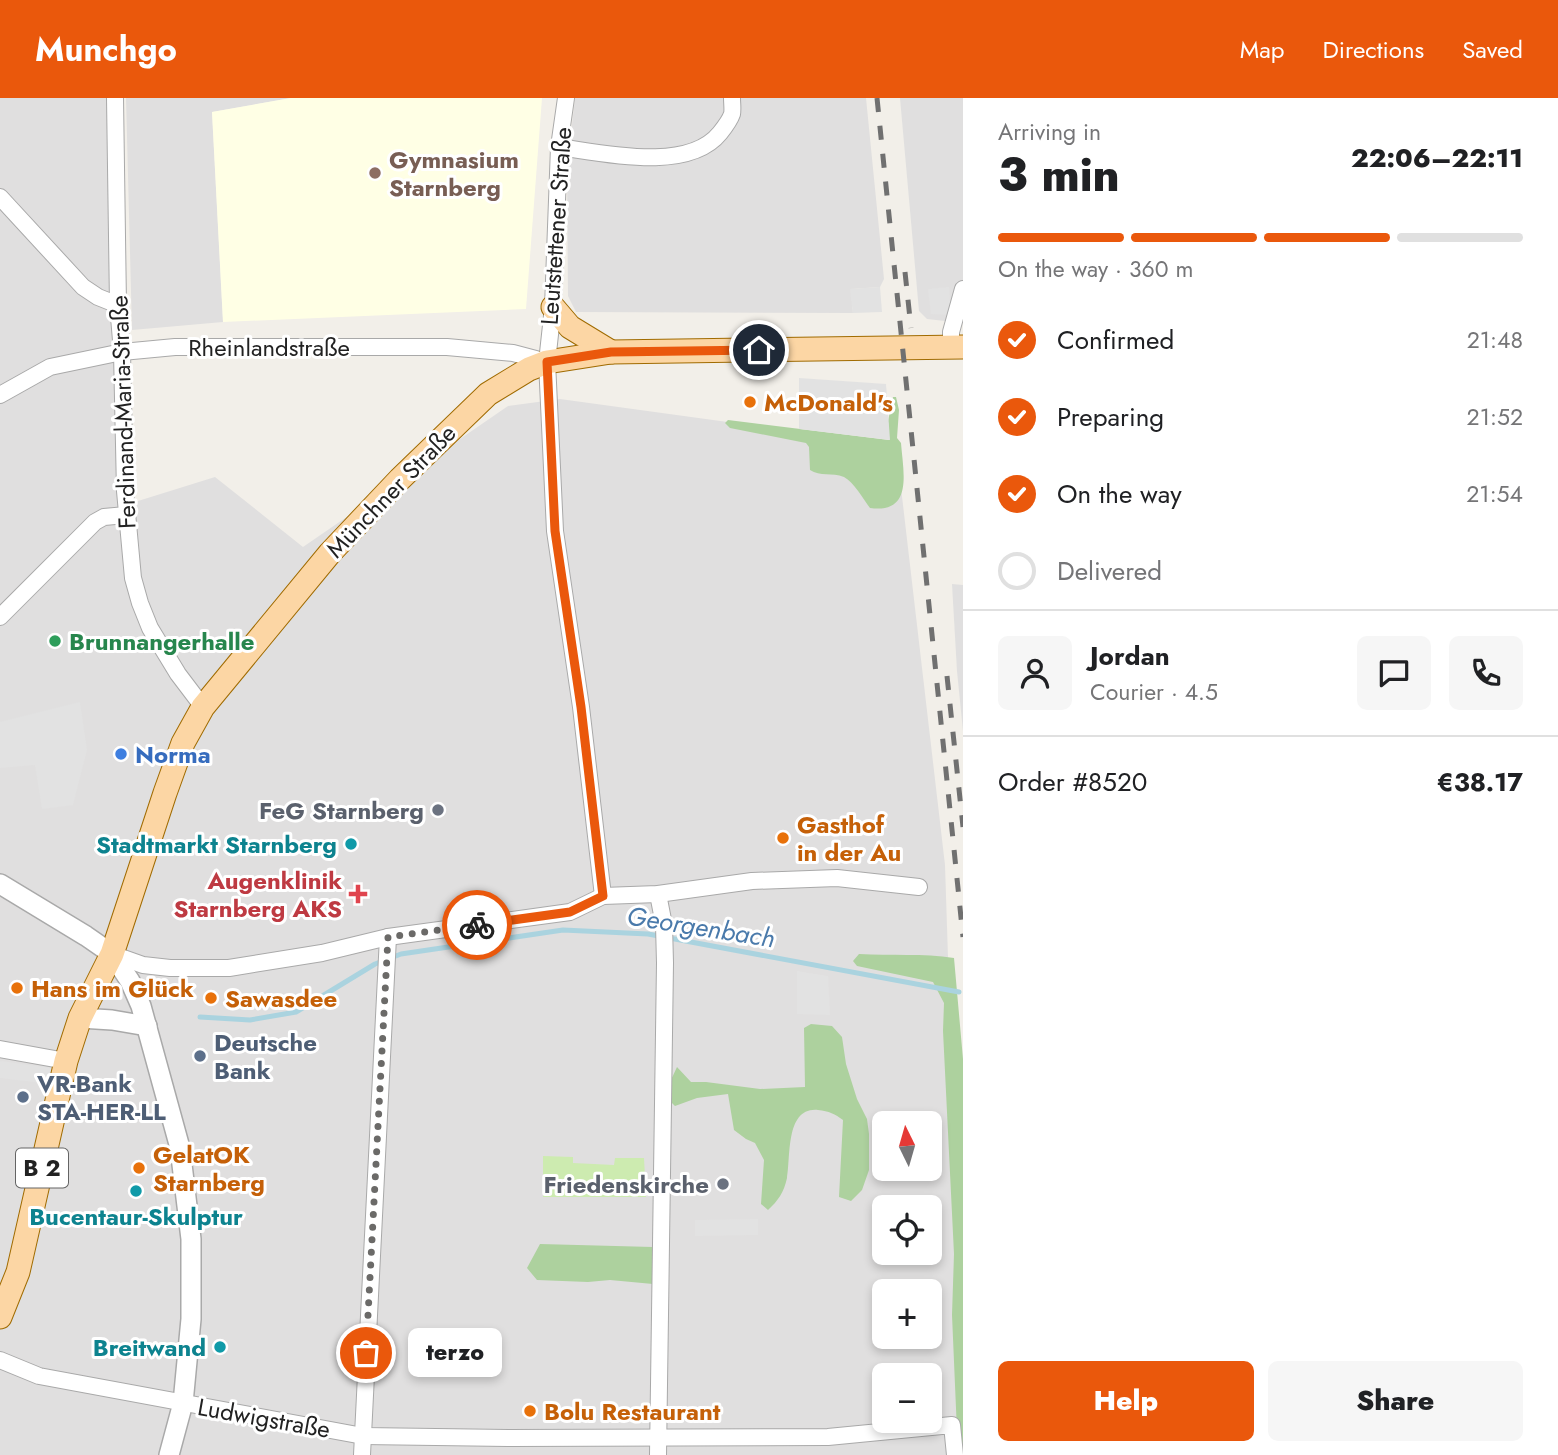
<!DOCTYPE html>
<meta charset="utf-8">
<style>
:root{--surface:#fff;--page:#f6f6f6;--text:#202124;--muted:#757577;--line:#e0e0e0;--accent:#ea580c}
body{margin:0;font-family:Jost,sans-serif;background:var(--page);color:var(--text);height:100vh;display:flex;flex-direction:column;font-size:26px;white-space:nowrap}
*{box-sizing:border-box;margin:0}
p{font-size:23px;color:var(--muted)}
.icon{flex:none;width:38px;height:38px;fill:none;stroke:currentColor;stroke-width:2;stroke-linecap:round;stroke-linejoin:round}
.map{position:relative;flex:1;overflow:hidden}
.panel{display:flex;flex-direction:column;background:var(--surface);width:595px}
.panel>*{flex:none}
.needle{width:46px;rotate:355deg}
.controls{position:absolute;left:872px;top:1013px;display:grid;gap:14px}
.controls a{display:grid;place-items:center;width:70px;height:70px;border-radius:10px;background:var(--surface);box-shadow:0 4px 10px #0003;font-size:35px}
.pin{position:absolute;display:grid;place-items:center;width:60px;height:60px;color:#fff;margin:-30px;border:4px solid #fff;border-radius:50%;box-shadow:0 2px 7px #0007}
.courier{position:absolute;display:grid;place-items:center;width:70px;height:70px;margin:-35px;border:5px solid #ea580c;border-radius:50%;background:#fff;color:#222;box-shadow:0 2px 9px #0007}
.bubble{position:absolute;height:49px;border-radius:10px;background:var(--surface);box-shadow:0 4px 10px #0003;font-size:23px;font-weight:800;line-height:49px;text-align:center}
.summary em{font-style:normal;font-weight:800}
.summary div{display:flex;flex-direction:column-reverse}
.summary{display:flex;align-items:center;justify-content:space-between;height:119px;padding:0 35px}
h1{font-size:46px;font-weight:800;line-height:52px}
.bar{display:grid;grid-template-columns:repeat(4,1fr);gap:10px 7px;align-content:center;height:84px;padding:0 35px}
.bar i{height:9px;border-radius:5px;background:var(--line)}
.bar .current{background:var(--accent)}
.bar p{grid-column:span 4}
.line{display:flex;align-items:center;gap:18px;padding:0 35px;border-top:2px solid var(--line)}
.line div{flex:1}
.round{display:grid;place-items:center;flex:none;width:74px;height:74px;border-radius:10px;background:var(--page)}
ol{padding:0 35px;list-style:none}
li{display:flex;align-items:center;gap:21px;height:77px}
li p{margin-inline-start:auto}
li .icon{padding:7px;border-radius:50%;background:var(--accent);color:#fff;stroke-width:4}
li:last-child{color:var(--muted)}
li i{width:38px;height:38px;border:4px solid var(--line);border-radius:50%}
.primary-button{display:flex;gap:14px;margin-top:auto;padding:14px 35px}
.primary-button a{flex:1;height:80px;border-radius:10px;background:var(--accent);color:#fff;font-size:28px;font-weight:800;line-height:80px;text-align:center}
.primary-button a+a{background:var(--page);color:var(--text)}
header{display:flex;align-items:center;gap:42px;box-sizing:border-box;height:98px;padding:0 35px;background:var(--accent);color:#fff}
header strong{font-size:33px}
nav{display:flex;gap:38px;margin-inline-start:auto;font-size:24px}
main{display:flex;flex:1;min-height:0}
.map>svg:first-child{display:block}
.residential{fill:#e0dfdf;fill-rule:evenodd}
.education{fill:#ffffe5}
.grass{fill:#cdebb0}
.forest{fill:#add19e}
.parking{fill:#e2e2e2}
.lines{fill:none;stroke-linecap:round;stroke-linejoin:round}
.stream{stroke:#aad3df;stroke-width:5}
.minor-casing{stroke:#a9a9a9;stroke-width:18}
.tertiary-casing{stroke:#a9a9a9;stroke-width:22}
.primary-casing{stroke:#a06b00;stroke-width:25}
.minor{stroke:#fff;stroke-width:16}
.tertiary{stroke:#fff;stroke-width:19}
.primary{stroke:#fcd6a4;stroke-width:23}
.rail{stroke:#707070;stroke-width:5;stroke-dasharray:14 14;stroke-linecap:butt}
.done{stroke:#6b6a68;stroke-width:7;stroke-dasharray:0 12.6}
.route{stroke:#ea580c;stroke-width:9}
.education-dot{fill:#8d6e63;stroke:#fff;stroke-width:2.5}
.food-dot{fill:#e8710a;stroke:#fff;stroke-width:2.5}
.leisure-dot{fill:#2e9e5b;stroke:#fff;stroke-width:2.5}
.shop-dot{fill:#3f7fe0;stroke:#fff;stroke-width:2.5}
.worship-dot{fill:#6b7280;stroke:#fff;stroke-width:2.5}
.culture-dot{fill:#0f9aa8;stroke:#fff;stroke-width:2.5}
.health-dot{fill:#e0444e;stroke:#fff;stroke-width:2.5}
.service-dot{fill:#5c6f8a;stroke:#fff;stroke-width:2.5}
.labels{text-anchor:middle;dominant-baseline:central;stroke-width:6;stroke-linejoin:round;paint-order:stroke}
.shield{fill:#fff;stroke:#646464;stroke-width:2}
.shield-label{font-size:23px;font-weight:bold;fill:#222}
.education-label{font-size:24px;font-weight:bold;fill:#785e54;stroke:#fff;text-anchor:start}
.street-label{font-size:24px;fill:#222;stroke:#fff}
.food-label{font-size:24px;font-weight:bold;fill:#c56008;stroke:#fff;text-anchor:start}
.leisure-label{font-size:24px;font-weight:bold;fill:#27864d;stroke:#fff;text-anchor:start}
.shop-label{font-size:24px;font-weight:bold;fill:#366cbe;stroke:#fff;text-anchor:start}
.worship-label{font-size:24px;font-weight:bold;fill:#5b616d;stroke:#fff;text-anchor:end}
.culture-label{font-size:24px;font-weight:bold;fill:#0d838f;stroke:#fff;text-anchor:end}
.health-label{font-size:24px;font-weight:bold;fill:#be3a42;stroke:#fff;text-anchor:end}
.service-label{font-size:24px;font-weight:bold;fill:#4e5e75;stroke:#fff;text-anchor:start}
.water-label{font-size:26px;font-style:italic;fill:#4a7aab;stroke:#fff}
</style>
<header>
<strong>Munchgo</strong>
<nav><a>Map</a><a>Directions</a><a>Saved</a></nav>
</header>
<main>
<div class="map">
<svg width="963" height="1357" viewBox="0 0 963 1357">
<rect width="100%" height="100%" fill="#f2efe9"/>
<g class="residential">
<path d="M0,0H117L122,408L215,379L303,449L508,308L560,301L896,347L945,767L963,1321L957,1357H0ZM884,1026H929V1071H884ZM884,1110H929V1155H884ZM884,1194H929V1239H884ZM884,1278H929V1323H884Z"/>
<path d="M126,0H291L212,14L223,224L132,232Z"/>
<path d="M575,0H866L884,181L880,189L851,191L853,215L576,214L568,198L567,71Z"/>
<path d="M900,0H963V225L927,221L919,213Z"/>
<path d="M952,486L963,487V633L957,573Z"/>
</g>
<path class="education" d="M291,0H542L526,211L223,224L212,14Z"/>
<path class="grass" d="M543,1058L573,1059V1065L614,1067L615,1060H644L646,1099H543Z"/>
<g class="forest">
<path d="M893,299H896L899,312L897,340L901,345C903,373 914,416 870,410C863,401 854,384 844,379C832,374 820,379 810,372L809,349L806,345L730,330L725,325L728,322L889,342L888,323Z"/>
<path d="M859,856C891,858 923,855 954,860L963,961V1357H958L952,1217L954,1156L943,933L944,905L933,884L857,868L853,863Z"/>
<path d="M811,926L832,928L842,939L846,966L857,1001L867,1021L869,1036V1072L862,1092L851,1103L839,1099L843,1022C835,1016 829,1013 818,1012C785,1009 791,1059 787,1080C784,1094 778,1103 768,1112L761,1106L764,1062L755,1045L746,1041L734,1032L728,996L697,1000L675,1008L664,997L677,969L691,984H706L760,991L805,989L804,930Z"/>
<path d="M540,1146L653,1149L659,1158L653,1186L610,1182L588,1184L537,1182L527,1170Z"/>
</g>
<g class="parking">
<path d="M880,189L882,214L853,215L850,191Z"/>
<path d="M949,189L951,217L931,216L928,191Z"/>
<path d="M799,280L886,286L890,342L799,331Z"/>
<path d="M80,604L87,652L73,707L42,711L35,667L0,670V624Z"/>
<path d="M797,873L828,878L830,917L797,916Z"/>
<path d="M0,963L52,970L50,986L0,980Z"/>
<path d="M758,1121V1137L695,1138V1122Z"/>
</g>
<g class="lines">
<path class="stream" d="M200,919L250,922L296,914L375,866L401,856L563,832L648,836L959,894"/>
<g class="minor-casing">
<g id="minor">
<path d="M115,0L118,207L122,254L125,393L133,480L140,505L150,530L178,576L203,609"/>
<path d="M566,0L559,49L553,209L547,264L555,433L581,609L603,798"/>
<path d="M559,49C603,55 688,75 720,35C724,30 730,22 732,16C733,12 732,5 732,0"/>
<path d="M0,99L83,189L98,199L118,207"/>
<path d="M951,249V234L963,191"/>
<path d="M0,297L50,269L122,254L175,249H447L513,255L547,264"/>
<path d="M0,519L95,424L104,419L126,417"/>
<path d="M658,796L664,827L665,865L658,1357"/>
<path d="M112,856L143,867L170,870H229L322,855L388,839L570,814L603,798L658,796L752,783L837,780L919,789"/>
<path d="M0,951L66,963"/>
<path d="M0,1262L39,1278L363,1338L508,1340L828,1339L952,1327L955,1357"/>
<path d="M362,1357L388,839"/>
</g>
</g>
<g class="tertiary-casing">
<g id="tertiary">
<path d="M0,786L86,838L112,856L130,883L141,908L180,1050L191,1141V1221L183,1305L169,1357"/>
<path d="M80,920L112,922L147,928"/>
</g>
</g>
<g class="primary-casing">
<g id="primary">
<path d="M553,209L570,229L611,254"/>
<path d="M0,1219L18,1174L66,963L80,920L112,856L165,695L183,645L203,609L330,455L400,381L488,296L529,271L547,264L611,254L963,249"/>
</g>
</g>
<use href="#minor" class="minor"/>
<use href="#tertiary" class="tertiary"/>
<use href="#primary" class="primary"/>
<g class="rail">
<path d="M877,0L963,839"/>
<path d="M905,174L911,230"/>
<path d="M947,578L963,729"/>
</g>
</g>
<g class="lines">
<path class="done" d="M366,1255L388,839L477,827"/>
<path class="route" d="M477,827L570,814L603,798L581,609L555,433L547,264L611,254L759,252"/>
</g>
<circle class="education-dot" cx="375" cy="75" r="7"/>
<g class="food-dot">
<circle cx="750" cy="304" r="7"/>
<circle cx="783" cy="740" r="7"/>
<circle cx="17" cy="890" r="7"/>
<circle cx="211" cy="900" r="7"/>
<circle cx="139" cy="1070" r="7"/>
<circle cx="530" cy="1313" r="7"/>
</g>
<circle class="leisure-dot" cx="55" cy="543" r="7"/>
<circle class="shop-dot" cx="121" cy="656" r="7"/>
<g class="worship-dot">
<circle cx="438" cy="712" r="7"/>
<circle cx="723" cy="1086" r="7"/>
</g>
<g class="culture-dot">
<circle cx="351" cy="746" r="7"/>
<circle cx="136" cy="1093" r="7"/>
<circle cx="220" cy="1249" r="7"/>
</g>
<path class="health-dot" d="M354.5 785.5h7v7h7v7h-7v7h-7v-7h-7v-7h7z"/>
<g class="service-dot">
<circle cx="200" cy="958" r="7"/>
<circle cx="23" cy="999" r="7"/>
</g>
<g class="labels">
<rect class="shield" x="16" y="1050.5" width="52" height="39" rx="5"/>
<g class="shield-label">
<text x="42" y="1070">B 2</text>
</g>
<g class="education-label">
<text x="389" y="61">Gymnasium<tspan x="389" dy="28">Starnberg</tspan></text>
</g>
<g class="street-label">
<text transform="translate(556 128) rotate(-86)">Leutstettener Straße</text>
<text x="269" y="249">Rheinlandstraße</text>
<text transform="translate(123 314) rotate(-92)">Ferdinand-Maria-Straße</text>
<text transform="translate(391 393) rotate(-46)">Münchner Straße</text>
<text transform="translate(264 1320) rotate(10)">Ludwigstraße</text>
</g>
<g class="food-label">
<text x="764" y="304">McDonald's</text>
<text x="797" y="726">Gasthof<tspan x="797" dy="28">in der Au</tspan></text>
<text x="31" y="890">Hans im Glück</text>
<text x="225" y="900">Sawasdee</text>
<text x="153" y="1056">GelatOK<tspan x="153" dy="28">Starnberg</tspan></text>
<text x="544" y="1313">Bolu Restaurant</text>
</g>
<g class="leisure-label">
<text x="69" y="543">Brunnangerhalle</text>
</g>
<g class="shop-label">
<text x="135" y="656">Norma</text>
</g>
<g class="worship-label">
<text x="424" y="712">FeG Starnberg</text>
<text x="709" y="1086">Friedenskirche</text>
</g>
<g class="culture-label">
<text x="337" y="746">Stadtmarkt Starnberg</text>
<text x="136" y="1118" text-anchor="middle">Bucentaur-Skulptur</text>
<text x="206" y="1249">Breitwand</text>
</g>
<g class="health-label">
<text x="342" y="782">Augenklinik<tspan x="342" dy="28">Starnberg AKS</tspan></text>
</g>
<g class="service-label">
<text x="214" y="944">Deutsche<tspan x="214" dy="28">Bank</tspan></text>
<text x="37" y="985">VR-Bank<tspan x="37" dy="28">STA-HER-LL</tspan></text>
</g>
<g class="water-label">
<text transform="translate(701 829) rotate(9)">Georgenbach</text>
</g>
</g>
</svg>
<div class="controls">
<a><svg class="needle" viewBox="-14 -14 28 28"><path d="M0-13l5 13h-10z" fill="#e53935"/><path d="M0 13l5-13h-10z" fill="#757577"/></svg></a>
<a><svg class="icon" aria-label="locate" viewBox="0 0 24 24"><circle cx="12" cy="12" r="6"/><path d="M12 2v4M12 18v4M2 12h4M18 12h4"/></svg></a>
<a>+</a>
<a>−</a>
</div>
<div class="pin" style="left:366px;top:1255px;background:#ea580c"><svg class="icon" aria-label="bag" viewBox="0 0 24 24"><path d="M5 8h14l-1 12H6zM9 8a3 3 0 0 1 6 0"/></svg></div>
<div class="pin" style="left:759px;top:252px;background:#1f2937"><svg class="icon" aria-label="home" viewBox="0 0 24 24"><path d="M3 11l9-7 9 7M6 9v11h12V9"/></svg></div>
<div class="courier" style="left:477px;top:827px"><svg class="icon" aria-label="bike" viewBox="0 0 24 24"><circle cx="6" cy="16" r="4"/><circle cx="18" cy="16" r="4"/><path d="M6 16l4-8h5l3 8M10 8l3 8H6M13 5h3"/></svg></div>
<div class="bubble" style="left:408px;top:1230px;width:94px">terzo</div>
</div>
<section class="panel">
<div class="summary"><div><h1>3 min</h1><p>Arriving in</p></div><em>22:06–22:11</em></div>
<div class="bar"><i class="current"></i><i class="current"></i><i class="current"></i><i></i><p>On the way · 360 m</p></div>
<ol>
<li><svg class="icon" aria-label="check" viewBox="0 0 24 24"><path d="M5 12l5 5 9-10"/></svg>Confirmed<p>21:48</p></li>
<li><svg class="icon" aria-label="check" viewBox="0 0 24 24"><path d="M5 12l5 5 9-10"/></svg>Preparing<p>21:52</p></li>
<li><svg class="icon" aria-label="check" viewBox="0 0 24 24"><path d="M5 12l5 5 9-10"/></svg>On the way<p>21:54</p></li>
<li><i></i>Delivered</li>
</ol>
<div class="line" style="height:126px"><a class="round"><svg class="icon" aria-label="person" viewBox="0 0 24 24"><circle cx="12" cy="8" r="4"/><path d="M4 21q1-7 8-7t8 7"/></svg></a><div><b>Jordan</b><p>Courier · 4.5</p></div><a class="round"><svg class="icon" aria-label="chat" viewBox="0 0 24 24"><path d="M4 5h16v11H9l-5 4z"/></svg></a><a class="round"><svg class="icon" aria-label="phone" viewBox="0 0 24 24"><path d="M5 4h4l2 5-3 2q2 4 5 5l2-3 5 2v4C11 20 4 13 5 4z"/></svg></a></div>
<div class="line" style="height:91px"><div>Order #8520</div><b>€38.17</b></div>
<div class="primary-button"><a>Help</a><a>Share</a></div>
</section>
</main>
